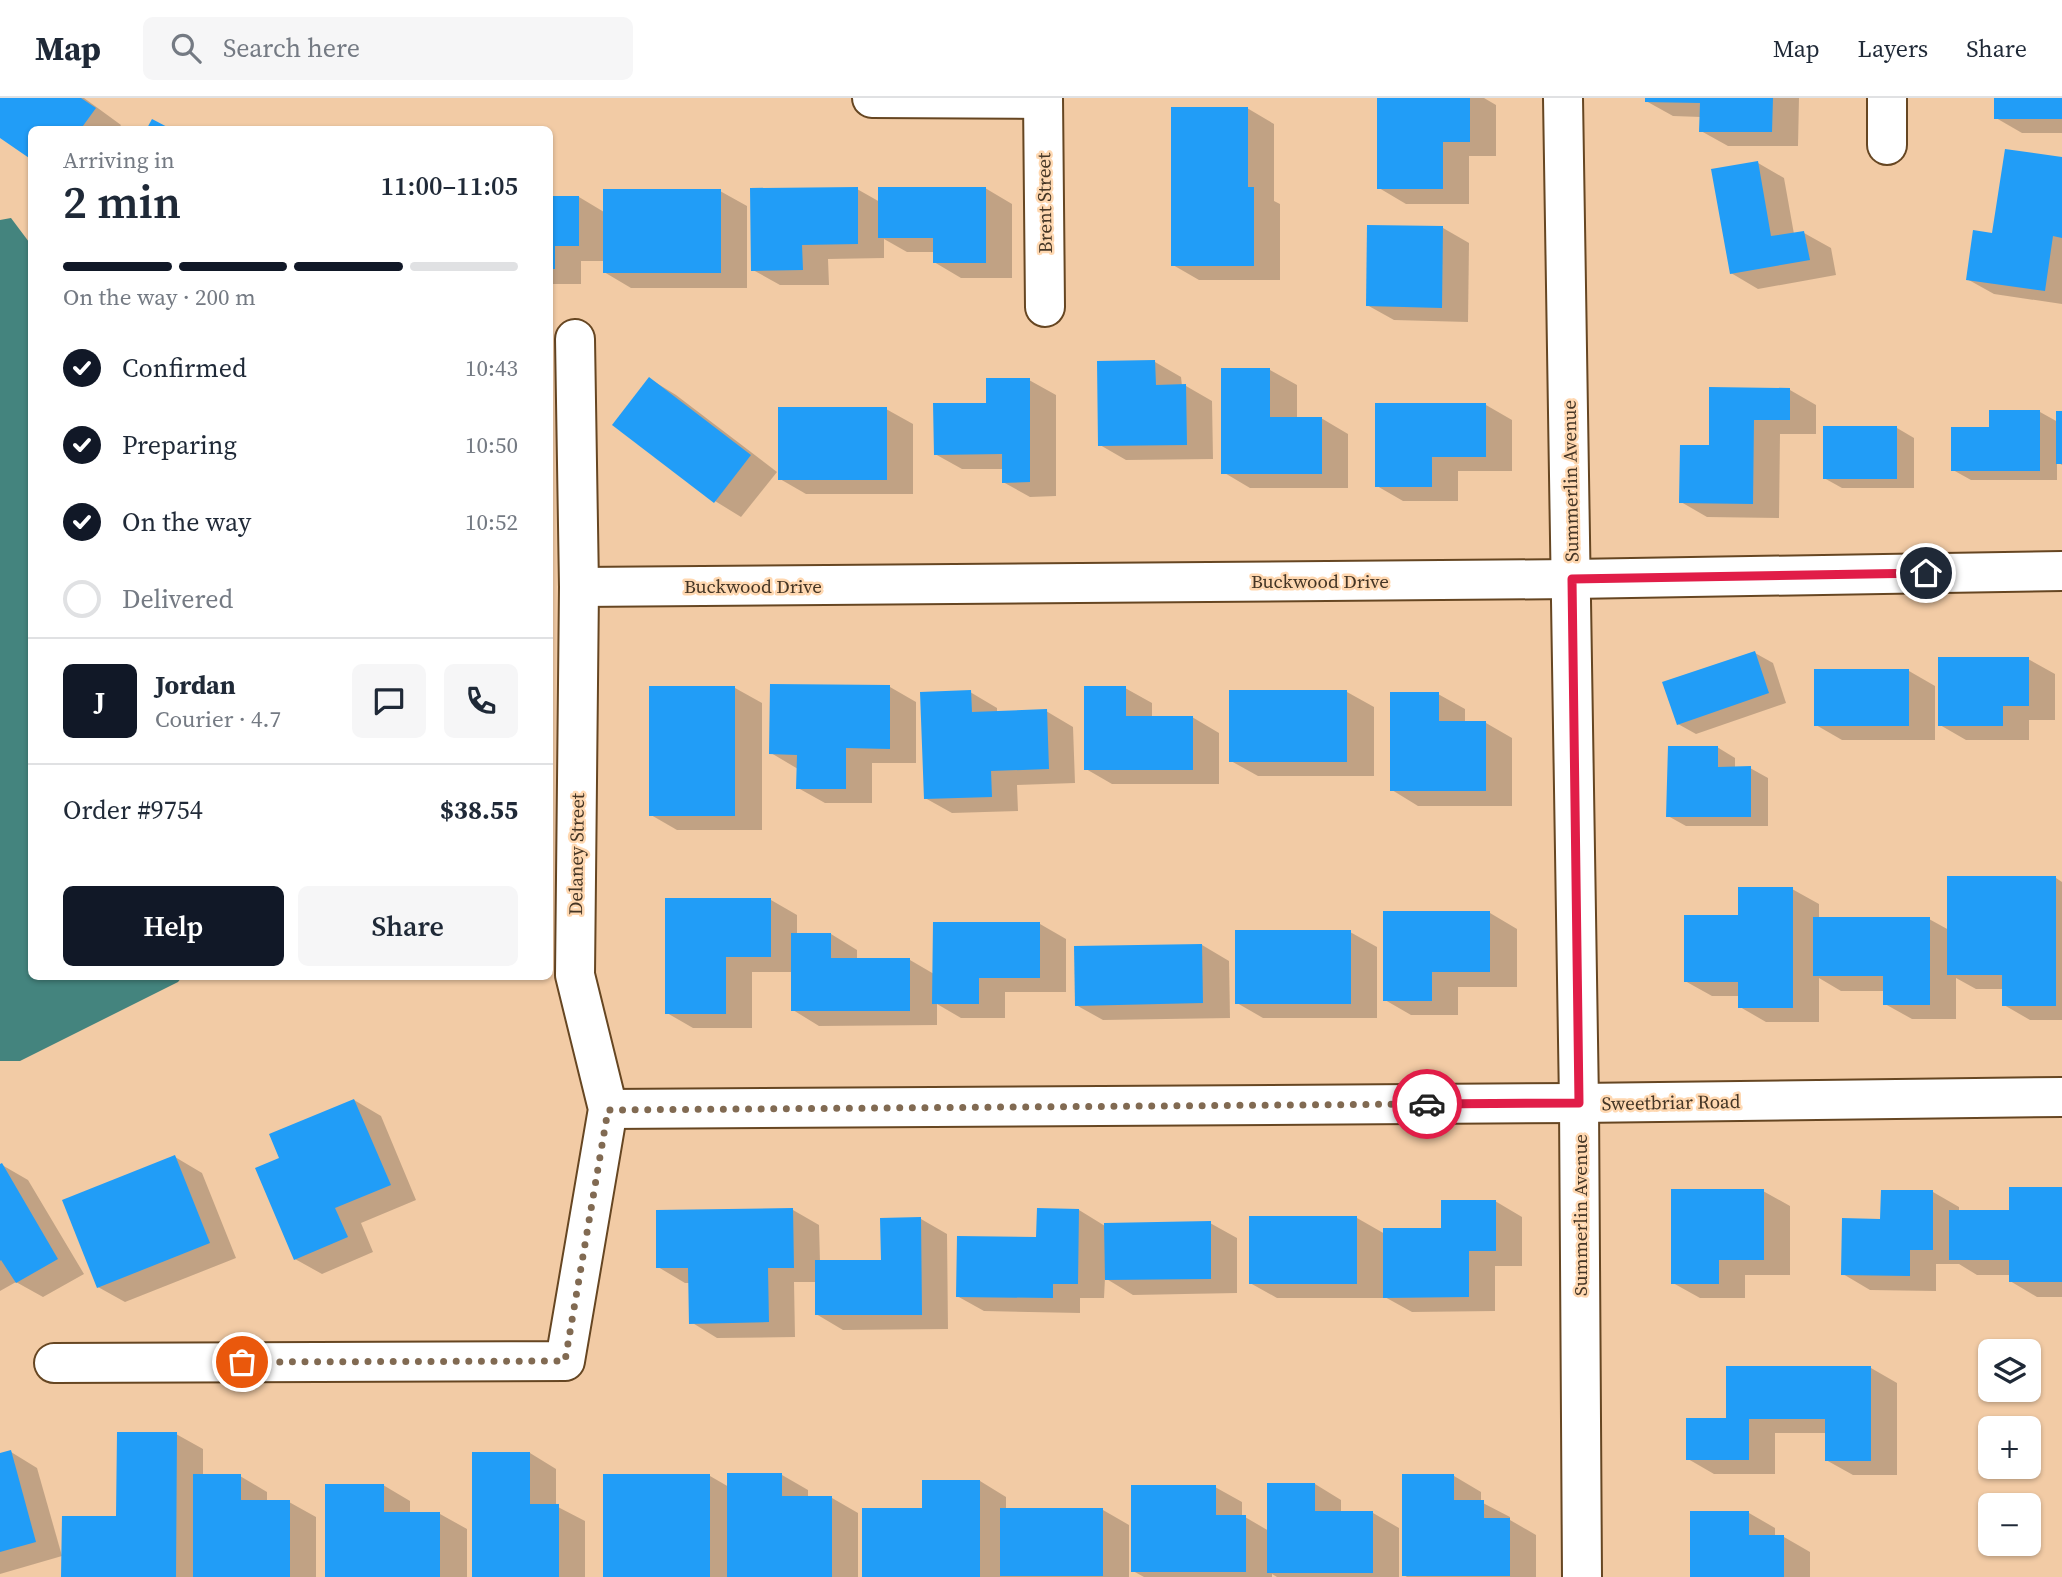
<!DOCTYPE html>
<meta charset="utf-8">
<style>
:root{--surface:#fff;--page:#f6f6f7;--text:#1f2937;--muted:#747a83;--line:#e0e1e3;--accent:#111827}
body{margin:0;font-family:"Source Serif 4",serif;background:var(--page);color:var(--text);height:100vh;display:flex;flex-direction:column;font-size:26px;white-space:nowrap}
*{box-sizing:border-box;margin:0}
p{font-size:23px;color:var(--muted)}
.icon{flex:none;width:38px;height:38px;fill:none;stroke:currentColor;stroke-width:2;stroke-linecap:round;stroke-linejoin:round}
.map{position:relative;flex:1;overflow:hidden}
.side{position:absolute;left:28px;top:28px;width:525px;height:854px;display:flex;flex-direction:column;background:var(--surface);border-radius:10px;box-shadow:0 2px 5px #0004}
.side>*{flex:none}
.controls{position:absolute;left:1978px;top:1241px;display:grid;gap:14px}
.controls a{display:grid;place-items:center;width:63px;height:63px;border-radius:10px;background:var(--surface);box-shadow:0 2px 5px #0004;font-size:35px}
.pin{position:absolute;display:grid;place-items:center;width:60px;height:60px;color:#fff;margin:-30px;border:4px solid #fff;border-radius:50%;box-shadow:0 2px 7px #0007}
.courier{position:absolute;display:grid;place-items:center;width:70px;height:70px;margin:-35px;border:5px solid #e11d48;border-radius:50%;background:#fff;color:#222;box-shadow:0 2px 9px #0007}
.overview em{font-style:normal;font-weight:600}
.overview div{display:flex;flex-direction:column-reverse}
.overview{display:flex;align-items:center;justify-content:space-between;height:119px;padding:0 35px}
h1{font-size:46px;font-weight:600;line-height:52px}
.bar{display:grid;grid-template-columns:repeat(4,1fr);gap:10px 7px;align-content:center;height:84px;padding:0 35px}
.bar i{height:9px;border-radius:5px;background:var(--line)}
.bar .on{background:var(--accent)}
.bar p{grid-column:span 4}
.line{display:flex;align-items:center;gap:18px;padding:0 35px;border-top:2px solid var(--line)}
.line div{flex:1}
.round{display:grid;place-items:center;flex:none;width:74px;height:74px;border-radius:10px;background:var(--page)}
ol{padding:0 35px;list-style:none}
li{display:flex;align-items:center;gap:21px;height:77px}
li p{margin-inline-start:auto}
li .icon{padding:7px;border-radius:50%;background:var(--accent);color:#fff;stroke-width:4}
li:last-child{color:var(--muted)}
li i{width:38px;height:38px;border:4px solid var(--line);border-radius:50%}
.primary-button{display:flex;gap:14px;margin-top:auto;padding:14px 35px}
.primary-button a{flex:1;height:80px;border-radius:10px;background:var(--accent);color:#fff;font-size:28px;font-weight:600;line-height:80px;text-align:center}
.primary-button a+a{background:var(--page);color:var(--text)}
header{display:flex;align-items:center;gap:42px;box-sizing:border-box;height:98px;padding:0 35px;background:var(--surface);border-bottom:2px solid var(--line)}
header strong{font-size:33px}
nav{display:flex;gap:38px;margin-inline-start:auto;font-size:24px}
.search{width:490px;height:63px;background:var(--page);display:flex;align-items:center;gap:18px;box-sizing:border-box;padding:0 24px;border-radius:10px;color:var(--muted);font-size:26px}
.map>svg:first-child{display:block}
.water{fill:#44847e}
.shadow{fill:#0003}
.building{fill:#219df7}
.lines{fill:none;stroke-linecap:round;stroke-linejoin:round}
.minor-casing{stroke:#664622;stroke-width:42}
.tertiary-casing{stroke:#664622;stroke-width:42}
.minor{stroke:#fff;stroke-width:38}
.tertiary{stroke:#fff;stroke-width:38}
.done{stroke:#816a52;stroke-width:7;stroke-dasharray:0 12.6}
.route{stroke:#e11d48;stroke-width:9}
.labels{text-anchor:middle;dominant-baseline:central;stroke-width:5;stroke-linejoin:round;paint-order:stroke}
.street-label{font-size:19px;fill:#443525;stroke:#ffd8b1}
</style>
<header>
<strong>Map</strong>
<div class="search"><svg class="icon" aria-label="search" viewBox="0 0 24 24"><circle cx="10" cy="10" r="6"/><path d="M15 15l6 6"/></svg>Search here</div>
<nav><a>Map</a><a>Layers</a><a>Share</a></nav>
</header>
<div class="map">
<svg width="2062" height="1479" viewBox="0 0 2062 1479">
<rect width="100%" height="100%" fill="#f2cba5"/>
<path class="water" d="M11,120L32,148V878L182,879L178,884L20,963H0V122Z"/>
<g class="shadow">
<path d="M0,0H84L121,27L118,32H32L0,37Z"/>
<path d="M1379,0H1484L1496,7V58H1469V106H1406L1379,90Z"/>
<path d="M1646,0H1799L1798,48H1728L1701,33V19L1673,18L1646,3Z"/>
<path d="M1996,0H2062V35H2022L1996,20Z"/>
<path d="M1247,10L1274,26V103L1280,106V182H1199L1173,167Z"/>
<path d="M2062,60V206L1994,196L1967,181Z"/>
<path d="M1758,65L1784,80L1794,136L1804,135L1831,150L1836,177L1758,191L1731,175Z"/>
<path d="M985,90L1012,106V180H961L934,164V154H907L884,141V160L828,161L829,187H780L753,172L857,91L880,104Z"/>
<path d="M720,93L747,108V190H631L604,174V163H581V186H550V99H579L604,114Z"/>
<path d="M1443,130L1469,145L1468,224L1394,222L1367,207Z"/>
<path d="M1155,264L1181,279L1182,288H1186L1212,303L1213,361L1126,362L1100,347Z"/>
<path d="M1270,272L1297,287V320H1321L1348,336V390H1250L1223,374Z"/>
<path d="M650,281L676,297L777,374L741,419L715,403Z"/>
<path d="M1029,282L1056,297V398L1030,399L1003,384V371H962L935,356L988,307Z"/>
<path d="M1790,292L1816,307V336H1780L1779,420L1707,419L1681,404L1711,349Z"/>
<path d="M1486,307L1512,322V373H1458V403H1403L1377,388Z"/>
<path d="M886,311L913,326V396H806L780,381Z"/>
<path d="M2040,314L2058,324L2062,315V367L2057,364V382H1971L1953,372L1991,331Z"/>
<path d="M1897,330L1914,340V390H1842L1824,380Z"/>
<path d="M1755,555L1773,565L1786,605L1696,636L1678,626Z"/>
<path d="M2028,561L2055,576V622H2029V642H1966L1940,627Z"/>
<path d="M1909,573L1935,588V642H1842L1816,627Z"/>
<path d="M890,589L916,604V665H872V705H825L798,690V671L771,655Z"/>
<path d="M651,590H735L762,605V732H677L651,717Z"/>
<path d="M1125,590L1152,605V619H1192L1219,635V686H1112L1086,671Z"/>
<path d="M970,594L997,610V615L1046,613L1073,629L1075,685L1017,687L1018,713L952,715L925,700Z"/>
<path d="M1347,594L1374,609V678H1258L1231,663Z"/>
<path d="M1438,596L1465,611V625H1486L1512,640V708H1418L1392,692Z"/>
<path d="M1717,649L1735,660V670H1750L1768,680V728H1686L1668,718Z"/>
<path d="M2056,780L2062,784V922H2030L2004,907V891H1976L1956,880V921H1912L1885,906V893H1841L1819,880V924H1766L1740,909V898H1712L1685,883L1740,819L1792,791L1819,806V821H1929L1949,832Z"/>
<path d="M771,802L797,817V836H831L857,852V862H910L934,876L1040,826L1066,841V894H1005V920H961L937,906V927L819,928L793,912V874H752V930H693L667,915Z"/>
<path d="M1490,815L1517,831V889H1458V917H1411L1385,902Z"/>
<path d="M1350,834L1377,849V920H1263L1237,905Z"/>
<path d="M1202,847L1229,863L1230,920L1103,922L1076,907Z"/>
<path d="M354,1002L381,1018L416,1102L361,1125L373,1154L322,1176L295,1161L282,1061Z"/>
<path d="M175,1059L202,1075L236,1160L125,1204L98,1189Z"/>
<path d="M2,1067L28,1082L84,1176L43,1199L16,1184L0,1193V1068Z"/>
<path d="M2062,1091V1199H2037L2010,1183V1177H1977L1959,1166H1936V1193L1870,1192L1843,1176L1882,1123L1933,1094L1959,1109V1114H2010Z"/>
<path d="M1763,1093L1790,1108V1177H1745V1200H1700L1673,1185Z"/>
<path d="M1495,1103L1522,1119V1168H1495V1213L1412,1214L1383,1198V1200H1277L1250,1185L1357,1120L1385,1136L1443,1131Z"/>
<path d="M793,1112L819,1127L820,1164H882L921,1121L947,1136L948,1231L843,1232L816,1216V1184H794L795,1239L717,1240L691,1224L690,1185H685L658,1169Z"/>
<path d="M1079,1112L1105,1128L1210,1125L1237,1140V1195L1133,1197L1105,1180L1104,1200H1080V1215L984,1213L957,1198Z"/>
<path d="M1871,1270L1897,1285V1377H1853L1826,1362V1335H1775V1376H1714L1688,1361L1727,1321Z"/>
<path d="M176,1336L203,1351V1378H240L267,1394V1404H289L316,1419V1479H63L118,1420Z"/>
<path d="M11,1354L37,1370L62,1458L0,1476V1357Z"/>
<path d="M530,1355L556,1371V1408L585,1423V1479H474Z"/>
<path d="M782,1377L808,1392V1400H832L858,1415V1479H604L710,1378L729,1389Z"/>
<path d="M1454,1378L1481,1394V1404L1510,1419V1422L1536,1437V1479H1407L1404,1477Z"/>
<path d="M980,1383L1006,1399V1412H1103L1129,1427V1479H864L924,1412Z"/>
<path d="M1315,1386L1341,1402V1415H1373L1399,1430V1479H1277L1272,1476V1479H1144L1133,1473L1215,1389L1242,1404V1419H1245L1269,1433Z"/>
<path d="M383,1387L410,1403V1416H440L467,1431V1479H327Z"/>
<path d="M1749,1415L1775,1430V1439H1784L1810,1454V1479H1692Z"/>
</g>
<g class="building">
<path d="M0,0H81L96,10L80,32H32V62L0,40Z"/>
<path d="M1377,0H1470V44H1443V91H1377Z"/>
<path d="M1645,0H1773L1772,34H1699L1700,5L1645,4Z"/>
<rect x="1994" y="0" width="68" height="21"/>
<path d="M1171,9H1248V89H1254V168H1171Z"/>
<path d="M152,21L173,32H146Z"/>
<path d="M2005,51L2062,59V140L2053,138L2045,193L1966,182L1973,132L1992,135Z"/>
<path d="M1758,63L1771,138L1804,133L1810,162L1730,176L1711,71Z"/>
<path d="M858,89V146L802,147L803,172L751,173L750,90Z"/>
<path d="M878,89H986V165H933V140H878Z"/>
<rect x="603" y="91" width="118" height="84"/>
<path d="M550,98H579V148H555V171H550Z"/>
<path d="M1367,127L1443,128L1442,210L1366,208Z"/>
<path d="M1155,262L1156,287L1186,286L1187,347L1098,348L1097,263Z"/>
<path d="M1221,270H1270V319H1322V376H1221Z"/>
<path d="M649,279L751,357L714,405L612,327Z"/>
<path d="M986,280H1030V384L1002,385V356L934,357L933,305H986Z"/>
<path d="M1709,289L1790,290V322H1754L1753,406L1679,405L1680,347H1709Z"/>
<path d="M1375,305H1486V359H1432V389H1375Z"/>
<rect x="778" y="309" width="109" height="73"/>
<path d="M1989,312H2040V373H1951V329H1989Z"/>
<rect x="2056" y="313" width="6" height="53"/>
<rect x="1823" y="328" width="74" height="53"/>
<path d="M1755,553L1769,595L1677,627L1662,584Z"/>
<path d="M1938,559H2029V608H2003V628H1938Z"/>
<rect x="1814" y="571" width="95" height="57"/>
<path d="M770,586L890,587V651L846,650V691H796L797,657L769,656Z"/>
<rect x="649" y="588" width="86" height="130"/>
<path d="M1084,588H1126V618H1193V672H1084Z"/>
<path d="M971,592L972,614L1047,611L1049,671L991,673L992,699L924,701L920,594Z"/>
<rect x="1229" y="592" width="118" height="72"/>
<path d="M1390,594H1439V623H1486V693H1390Z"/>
<path d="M1668,648H1718V669L1751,668V719H1666Z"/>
<path d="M1947,778H2056V908H2002V877H1947Z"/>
<path d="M1738,789H1793V910H1738V884H1684V817H1738Z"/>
<path d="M665,800H771V859H726V916H665Z"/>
<path d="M1383,813H1490V874H1432V903H1383Z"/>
<path d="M1813,819H1930V907H1883V878H1813Z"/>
<path d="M933,824H1040V880H979V906H932Z"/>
<rect x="1235" y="832" width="116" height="74"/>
<path d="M791,835H831V860H910V913H791Z"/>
<path d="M1202,846L1203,905L1075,908L1074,848Z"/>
<path d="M354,1001L391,1087L335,1110L348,1139L294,1162L255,1070L279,1060L269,1036Z"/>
<path d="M175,1057L210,1145L97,1190L62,1102Z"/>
<path d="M2,1065L58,1161L16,1185L1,1162L0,1163V1066Z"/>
<path d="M2009,1089H2062V1184H2009V1162H1949V1112H2009Z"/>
<path d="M1671,1091H1764V1162H1719V1186H1671Z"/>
<path d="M1881,1092H1933V1152H1910V1178L1841,1177L1842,1120L1880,1121Z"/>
<path d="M1441,1102H1496V1153H1469V1199L1383,1200V1130H1441Z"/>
<path d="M793,1110L794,1170H768L769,1224L689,1226L688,1170H656V1112Z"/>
<path d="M1037,1110L1079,1111L1078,1186H1053V1200L956,1199L957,1138L1036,1139Z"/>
<rect x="1249" y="1118" width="108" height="68"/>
<path d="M921,1119L922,1217H815V1162H881L880,1120Z"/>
<path d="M1211,1123V1181L1105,1182L1104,1125Z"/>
<path d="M1726,1268H1871V1363H1825V1321H1749V1362H1686V1320H1726Z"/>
<path d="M117,1334H177L176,1479H61L62,1418H116Z"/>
<path d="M11,1352L36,1444L0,1454V1355Z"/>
<path d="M472,1354H530V1406H559V1479H472Z"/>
<path d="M727,1375H782V1398H832V1479H727Z"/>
<path d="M193,1376H241V1402H290V1479H193Z"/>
<rect x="603" y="1376" width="107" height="103"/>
<path d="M1402,1376H1454V1402H1484V1420H1510V1478H1402Z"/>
<path d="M922,1382H980V1479H862V1410H922Z"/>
<path d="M1267,1385H1315V1413H1373V1475H1267Z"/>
<path d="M325,1386H384V1414H440V1479H325Z"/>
<path d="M1131,1387H1216V1417H1246V1474H1131Z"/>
<rect x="1000" y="1410" width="103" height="68"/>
<path d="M1690,1413H1749V1437H1784V1479H1690Z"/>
</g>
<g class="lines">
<g class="minor-casing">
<g id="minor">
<path d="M872,0L1043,1"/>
<path d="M1043,0L1045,209"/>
<path d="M1887,0V47"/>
<path d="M579,489L1572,481L2062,473"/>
<path d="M608,1011L1579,1005L2062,999"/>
<path d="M54,1265L565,1263L608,1011L575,877L579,489L575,241"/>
</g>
</g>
<g class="tertiary-casing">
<path id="tertiary" d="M1563,0L1579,1005L1582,1479"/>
</g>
<use href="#minor" class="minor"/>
<use href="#tertiary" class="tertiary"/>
</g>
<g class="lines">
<path class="done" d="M242,1264L565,1263L608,1012L1427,1006"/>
<path class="route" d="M1427,1006L1579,1005L1572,481L1926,475"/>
</g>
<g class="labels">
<g class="street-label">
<text transform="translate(1044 105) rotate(-91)">Brent Street</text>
<text transform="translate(1570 383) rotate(-91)">Summerlin Avenue</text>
<text x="1320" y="483">Buckwood Drive</text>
<text x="753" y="488">Buckwood Drive</text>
<text transform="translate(576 756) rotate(-89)">Delaney Street</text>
<text transform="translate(1671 1004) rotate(-1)">Sweetbriar Road</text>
<text transform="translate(1580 1117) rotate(-90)">Summerlin Avenue</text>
</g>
</g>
</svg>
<div class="controls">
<a><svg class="icon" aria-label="layers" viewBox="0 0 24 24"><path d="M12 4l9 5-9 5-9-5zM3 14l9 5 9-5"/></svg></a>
<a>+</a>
<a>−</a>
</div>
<div class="pin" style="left:242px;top:1264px;background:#ea580c"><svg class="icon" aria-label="bag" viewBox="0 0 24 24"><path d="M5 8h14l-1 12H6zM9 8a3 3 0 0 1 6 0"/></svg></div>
<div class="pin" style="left:1926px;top:475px;background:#1f2937"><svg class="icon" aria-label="home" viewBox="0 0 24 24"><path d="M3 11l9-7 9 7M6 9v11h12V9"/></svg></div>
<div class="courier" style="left:1427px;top:1006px"><svg class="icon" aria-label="car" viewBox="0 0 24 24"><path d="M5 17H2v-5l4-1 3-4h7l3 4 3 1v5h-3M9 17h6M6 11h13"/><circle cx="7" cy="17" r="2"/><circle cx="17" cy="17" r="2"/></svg></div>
<section class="side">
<div class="overview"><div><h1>2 min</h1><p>Arriving in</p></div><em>11:00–11:05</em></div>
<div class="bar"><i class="on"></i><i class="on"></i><i class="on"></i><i></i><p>On the way · 200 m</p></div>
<ol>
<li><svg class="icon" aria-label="check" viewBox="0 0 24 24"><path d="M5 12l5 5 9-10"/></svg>Confirmed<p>10:43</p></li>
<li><svg class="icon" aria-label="check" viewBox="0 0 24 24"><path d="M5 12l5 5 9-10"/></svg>Preparing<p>10:50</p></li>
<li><svg class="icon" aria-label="check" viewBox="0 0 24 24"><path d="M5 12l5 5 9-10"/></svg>On the way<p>10:52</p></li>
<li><i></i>Delivered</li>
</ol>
<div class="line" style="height:126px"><b class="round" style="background:var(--accent);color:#fff">J</b><div><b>Jordan</b><p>Courier · 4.7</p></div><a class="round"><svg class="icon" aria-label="chat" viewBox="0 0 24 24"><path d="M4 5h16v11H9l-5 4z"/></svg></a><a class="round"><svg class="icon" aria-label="phone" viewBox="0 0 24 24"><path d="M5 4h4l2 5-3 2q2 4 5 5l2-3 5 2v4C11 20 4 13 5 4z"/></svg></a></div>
<div class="line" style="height:91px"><div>Order #9754</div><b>$38.55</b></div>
<div class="primary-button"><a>Help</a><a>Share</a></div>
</section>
</div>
